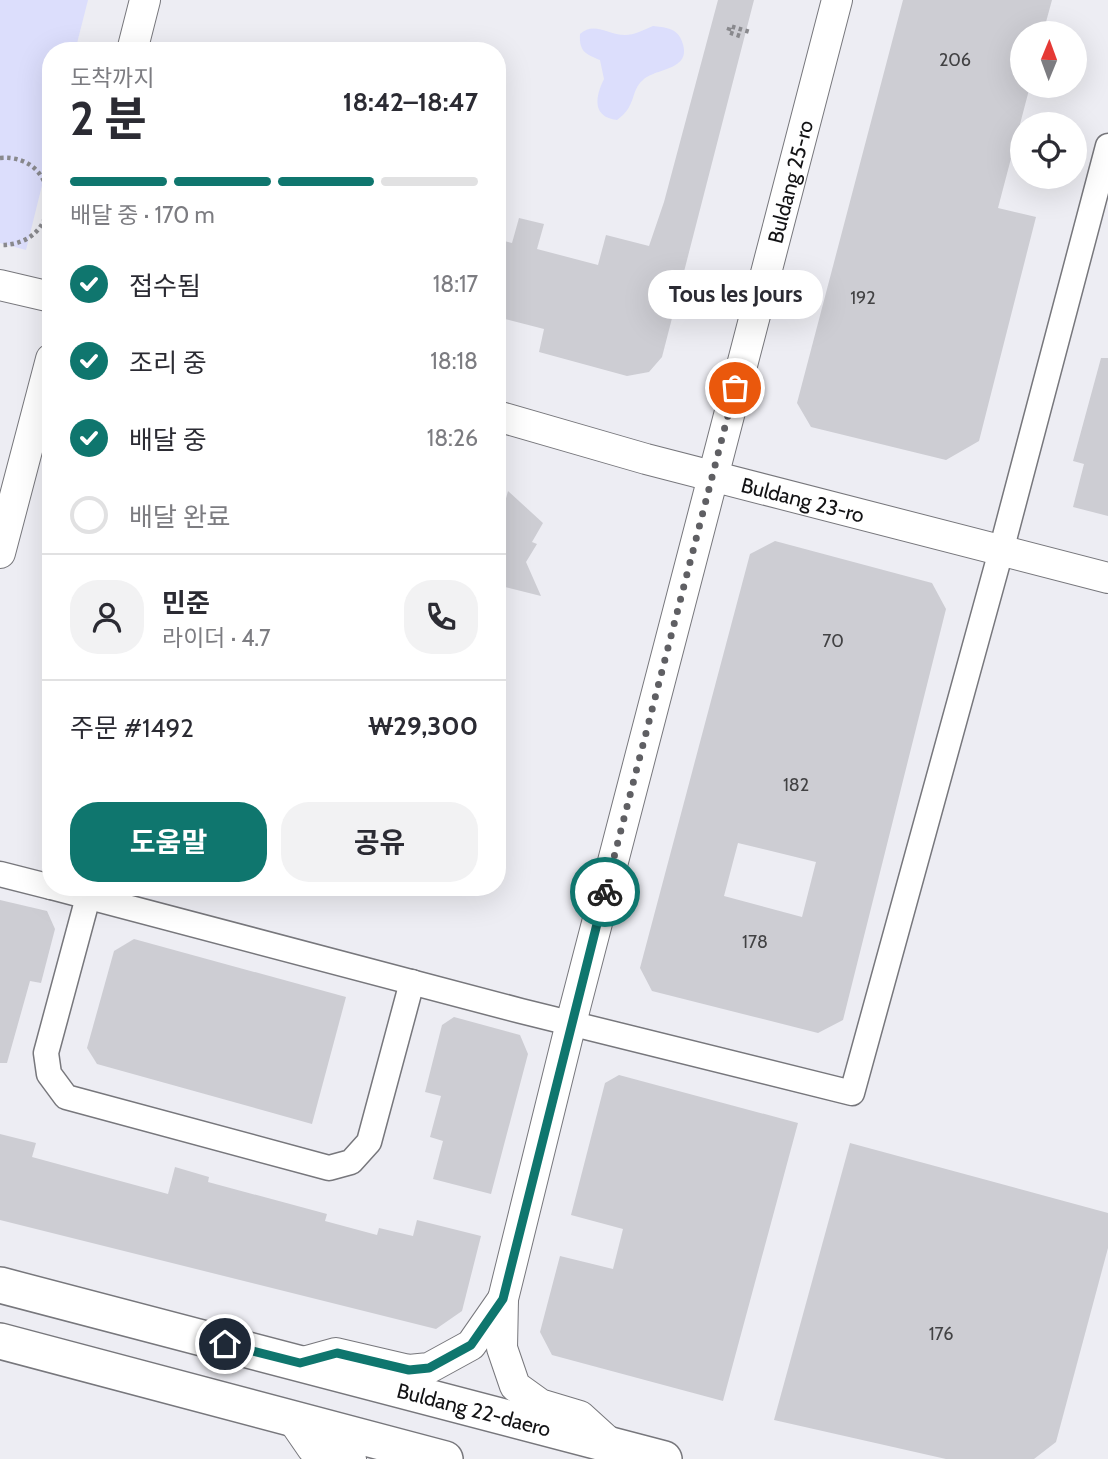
<!DOCTYPE html>
<html lang="ko">
<meta charset="utf-8">
<style>
:root{--surface:#fff;--page:#f2f2f3;--text:#2b2b33;--muted:#7c7c81;--line:#e1e1e2;--accent:#0f766e}
body{margin:0;font-family:Cabin,"Noto Sans KR",sans-serif;background:var(--page);color:var(--text);height:100vh;display:flex;flex-direction:column;font-size:26px;white-space:nowrap}
*{box-sizing:border-box;margin:0}
p{font-size:23px;color:var(--muted)}
.icon{flex:none;width:38px;height:38px;fill:none;stroke:currentColor;stroke-width:2;stroke-linecap:round;stroke-linejoin:round}
.map{position:relative;flex:1;overflow:hidden}
.sheet{position:absolute;left:42px;top:42px;width:464px;height:854px;display:flex;flex-direction:column;background:var(--surface);border-radius:28px;box-shadow:0 7px 28px #0002}
.sheet>*{flex:none}
.needle{width:46px;rotate:1deg}
.buttons{position:absolute;left:1010px;top:21px;display:grid;gap:14px}
.buttons a{display:grid;place-items:center;width:77px;height:77px;border-radius:50%;background:var(--surface);box-shadow:0 7px 28px #0002;font-size:35px}
.pin{position:absolute;display:grid;place-items:center;width:60px;height:60px;color:#fff;margin:-30px;border:4px solid #fff;border-radius:50%;box-shadow:0 2px 7px #0007}
.courier{position:absolute;display:grid;place-items:center;width:70px;height:70px;margin:-35px;border:5px solid #0f766e;border-radius:50%;background:#fff;color:#222;box-shadow:0 2px 9px #0007}
.bubble{position:absolute;height:49px;border-radius:24px;background:var(--surface);box-shadow:0 7px 28px #0002;font-size:23px;font-weight:700;line-height:49px;text-align:center}
.overview em{font-style:normal;font-weight:700}
.overview div{display:flex;flex-direction:column-reverse}
.overview{display:flex;align-items:center;justify-content:space-between;height:119px;padding:0 28px}
h1{font-size:46px;font-weight:700;line-height:52px}
.bar{display:grid;grid-template-columns:repeat(4,1fr);gap:10px 7px;align-content:center;height:84px;padding:0 28px}
.bar i{height:9px;border-radius:5px;background:var(--line)}
.bar .active{background:var(--accent)}
.bar p{grid-column:span 4}
.line{display:flex;align-items:center;gap:18px;padding:0 28px;border-top:2px solid var(--line)}
.line div{flex:1}
.round{display:grid;place-items:center;flex:none;width:74px;height:74px;border-radius:28px;background:var(--page)}
ol{padding:0 28px;list-style:none}
li{display:flex;align-items:center;gap:21px;height:77px}
li p{margin-inline-start:auto}
li .icon{padding:7px;border-radius:50%;background:var(--accent);color:#fff;stroke-width:4}
li:last-child{color:var(--muted)}
li i{width:38px;height:38px;border:4px solid var(--line);border-radius:50%}
.button{display:flex;gap:14px;margin-top:auto;padding:14px 28px}
.button a{flex:1;height:80px;border-radius:28px;background:var(--accent);color:#fff;font-size:28px;font-weight:700;line-height:80px;text-align:center}
.button a+a{background:var(--page);color:var(--text)}
.map>svg:first-child{display:block}
.green{fill:#dcdefc}
.building{fill:#cdcdd3;fill-rule:evenodd}
.lines{fill:none;stroke-linecap:round;stroke-linejoin:round}
.minor-casing{stroke:#77777c;stroke-width:27}
.tertiary-casing{stroke:#77777c;stroke-width:32}
.secondary-casing{stroke:#77777c;stroke-width:38}
.path{stroke:#89898d;stroke-width:4.5;stroke-dasharray:3.5 3.5;stroke-linecap:butt}
.minor{stroke:#fff;stroke-width:24}
.tertiary{stroke:#fff;stroke-width:30}
.secondary{stroke:#fff;stroke-width:35}
.done{stroke:#5f5f63;stroke-width:7;stroke-dasharray:0 12.6}
.route{stroke:#0f766e;stroke-width:9}
.labels{text-anchor:middle;dominant-baseline:central;stroke-width:5;stroke-linejoin:round;paint-order:stroke}
.number-label{font-size:18px;fill:#424244}
.street-label{font-size:21px;fill:#131315;stroke:#fafbfe}
</style>
<div class="map">
<svg width="1108" height="1459" viewBox="0 0 1108 1459">
<rect width="100%" height="100%" fill="#ededf3"/>
<g class="green">
<path d="M0,0H88L75,51H51V149L26,250L0,243Z"/>
<path d="M653,26C664,27 676,28 681,39C695,71 657,67 643,80C630,91 637,106 617,120C592,117 595,97 604,79L600,60C585,54 579,51 580,34C594,21 608,35 625,35C634,35 644,30 653,26Z"/>
</g>
<g class="building">
<path d="M718,0H754L662,357L649,372L627,376L539,352L544,329L497,317V239L512,243L519,218L544,224L537,249L598,265L606,235L649,246L664,202Z"/>
<path d="M903,0H1052L1043,33H1022V86H1030L998,208L1036,217L979,441L946,460L811,427L797,403Z"/>
<path d="M1101,358H1108V516L1073,507L1084,464L1073,461Z"/>
<path d="M508,491L543,523L532,542L537,544L526,562L541,596L497,585V532Z"/>
<path d="M775,541L932,583L946,609L843,1020L818,1033L652,991L640,968L750,554ZM738,843L816,862L802,917L724,896Z"/>
<path d="M0,900L47,911L55,929L41,983L30,981L7,1063H0Z"/>
<path d="M134,939L346,997L312,1124L97,1064L87,1048L114,951Z"/>
<path d="M454,1017L520,1035L528,1054L491,1194L433,1179L443,1141L430,1137L441,1096L425,1092L442,1025Z"/>
<path d="M619,1075L798,1123L723,1401L552,1355L540,1332L560,1256L613,1269L623,1229L571,1215L605,1083Z"/>
<path d="M0,1134L36,1143L32,1157L168,1194L175,1167L209,1177L208,1182L327,1214L325,1221L377,1235L379,1228L413,1236L417,1220L481,1236L462,1311L436,1329L0,1220Z"/>
<path d="M850,1143L1108,1213V1248L1056,1442L1034,1459H946L774,1420Z"/>
</g>
<g class="lines">
<g class="minor-casing">
<g id="minor">
<path d="M0,874L51,887"/>
<path d="M51,887L521,1011L852,1093L1001,551L1108,146"/>
<path d="M88,897L46,1053L49,1074L66,1097L329,1168L351,1162L369,1142L412,982"/>
</g>
</g>
<g class="tertiary-casing">
<g id="tertiary">
<path d="M132,51L145,0"/>
<path d="M0,285L51,297"/>
<path id="s1" d="M497,416L646,459L1108,578"/>
<path d="M0,553L51,359"/>
<path d="M300,1363L336,1353L409,1370L429,1368L471,1345L503,1299"/>
<path d="M292,1419L312,1448L351,1459"/>
<path id="s2" d="M613,1446L580,1416L540,1404L515,1386L502,1348L503,1299L571,1023L837,0"/>
</g>
</g>
<g class="secondary-casing">
<g id="secondary">
<path id="s3" d="M0,1285L664,1459"/>
<path d="M0,1341L445,1459"/>
</g>
</g>
<g class="path">
<path d="M740,36L728,32L730,26L750,32"/>
<path d="M0,158C63,153 66,246 0,245"/>
</g>
<use href="#minor" class="minor"/>
<use href="#tertiary" class="tertiary"/>
<use href="#secondary" class="secondary"/>
</g>
<g class="lines">
<path class="done" d="M605,892L735,388"/>
<path class="route" d="M225,1344L300,1363L337,1353L409,1370L429,1368L471,1345L503,1299L605,892"/>
</g>
<g class="labels">
<g class="number-label">
<text x="955" y="60">206</text>
<text x="863" y="298">192</text>
<text x="833" y="641">70</text>
<text x="796" y="785">182</text>
<text x="755" y="942">178</text>
<text x="941" y="1334">176</text>
</g>
<g class="street-label">
<text stroke="none"><textPath href="#s2" startOffset="1360">Buldang 25-ro</textPath></text>
<text stroke="none"><textPath href="#s1" startOffset="317">Buldang 23-ro</textPath></text>
<text stroke="none"><textPath href="#s3" startOffset="490">Buldang 22-daero</textPath></text>
</g>
</g>
</svg>
<div class="buttons">
<a><svg class="needle" viewBox="-14 -14 28 28"><path d="M0-13l5 13h-10z" fill="#e53935"/><path d="M0 13l5-13h-10z" fill="#7c7c81"/></svg></a>
<a><svg class="icon" aria-label="locate" viewBox="0 0 24 24"><circle cx="12" cy="12" r="6"/><path d="M12 2v4M12 18v4M2 12h4M18 12h4"/></svg></a>
</div>
<div class="pin" style="left:735px;top:388px;background:#ea580c"><svg class="icon" aria-label="bag" viewBox="0 0 24 24"><path d="M5 8h14l-1 12H6zM9 8a3 3 0 0 1 6 0"/></svg></div>
<div class="pin" style="left:225px;top:1344px;background:#1f2937"><svg class="icon" aria-label="home" viewBox="0 0 24 24"><path d="M3 11l9-7 9 7M6 9v11h12V9"/></svg></div>
<div class="courier" style="left:605px;top:892px"><svg class="icon" aria-label="bike" viewBox="0 0 24 24"><circle cx="6" cy="16" r="4"/><circle cx="18" cy="16" r="4"/><path d="M6 16l4-8h5l3 8M10 8l3 8H6M13 5h3"/></svg></div>
<div class="bubble" style="left:648px;top:270px;width:175px">Tous les Jours</div>
<section class="sheet">
<div class="overview"><div><h1>2 분</h1><p>도착까지</p></div><em>18:42–18:47</em></div>
<div class="bar"><i class="active"></i><i class="active"></i><i class="active"></i><i></i><p>배달 중 · 170 m</p></div>
<ol>
<li><svg class="icon" aria-label="check" viewBox="0 0 24 24"><path d="M5 12l5 5 9-10"/></svg>접수됨<p>18:17</p></li>
<li><svg class="icon" aria-label="check" viewBox="0 0 24 24"><path d="M5 12l5 5 9-10"/></svg>조리 중<p>18:18</p></li>
<li><svg class="icon" aria-label="check" viewBox="0 0 24 24"><path d="M5 12l5 5 9-10"/></svg>배달 중<p>18:26</p></li>
<li><i></i>배달 완료</li>
</ol>
<div class="line" style="height:126px"><a class="round"><svg class="icon" aria-label="person" viewBox="0 0 24 24"><circle cx="12" cy="8" r="4"/><path d="M4 21q1-7 8-7t8 7"/></svg></a><div><b>민준</b><p>라이더 · 4.7</p></div><a class="round"><svg class="icon" aria-label="phone" viewBox="0 0 24 24"><path d="M5 4h4l2 5-3 2q2 4 5 5l2-3 5 2v4C11 20 4 13 5 4z"/></svg></a></div>
<div class="line" style="height:91px"><div>주문 #1492</div><b>₩29,300</b></div>
<div class="button"><a>도움말</a><a>공유</a></div>
</section>
</div>
